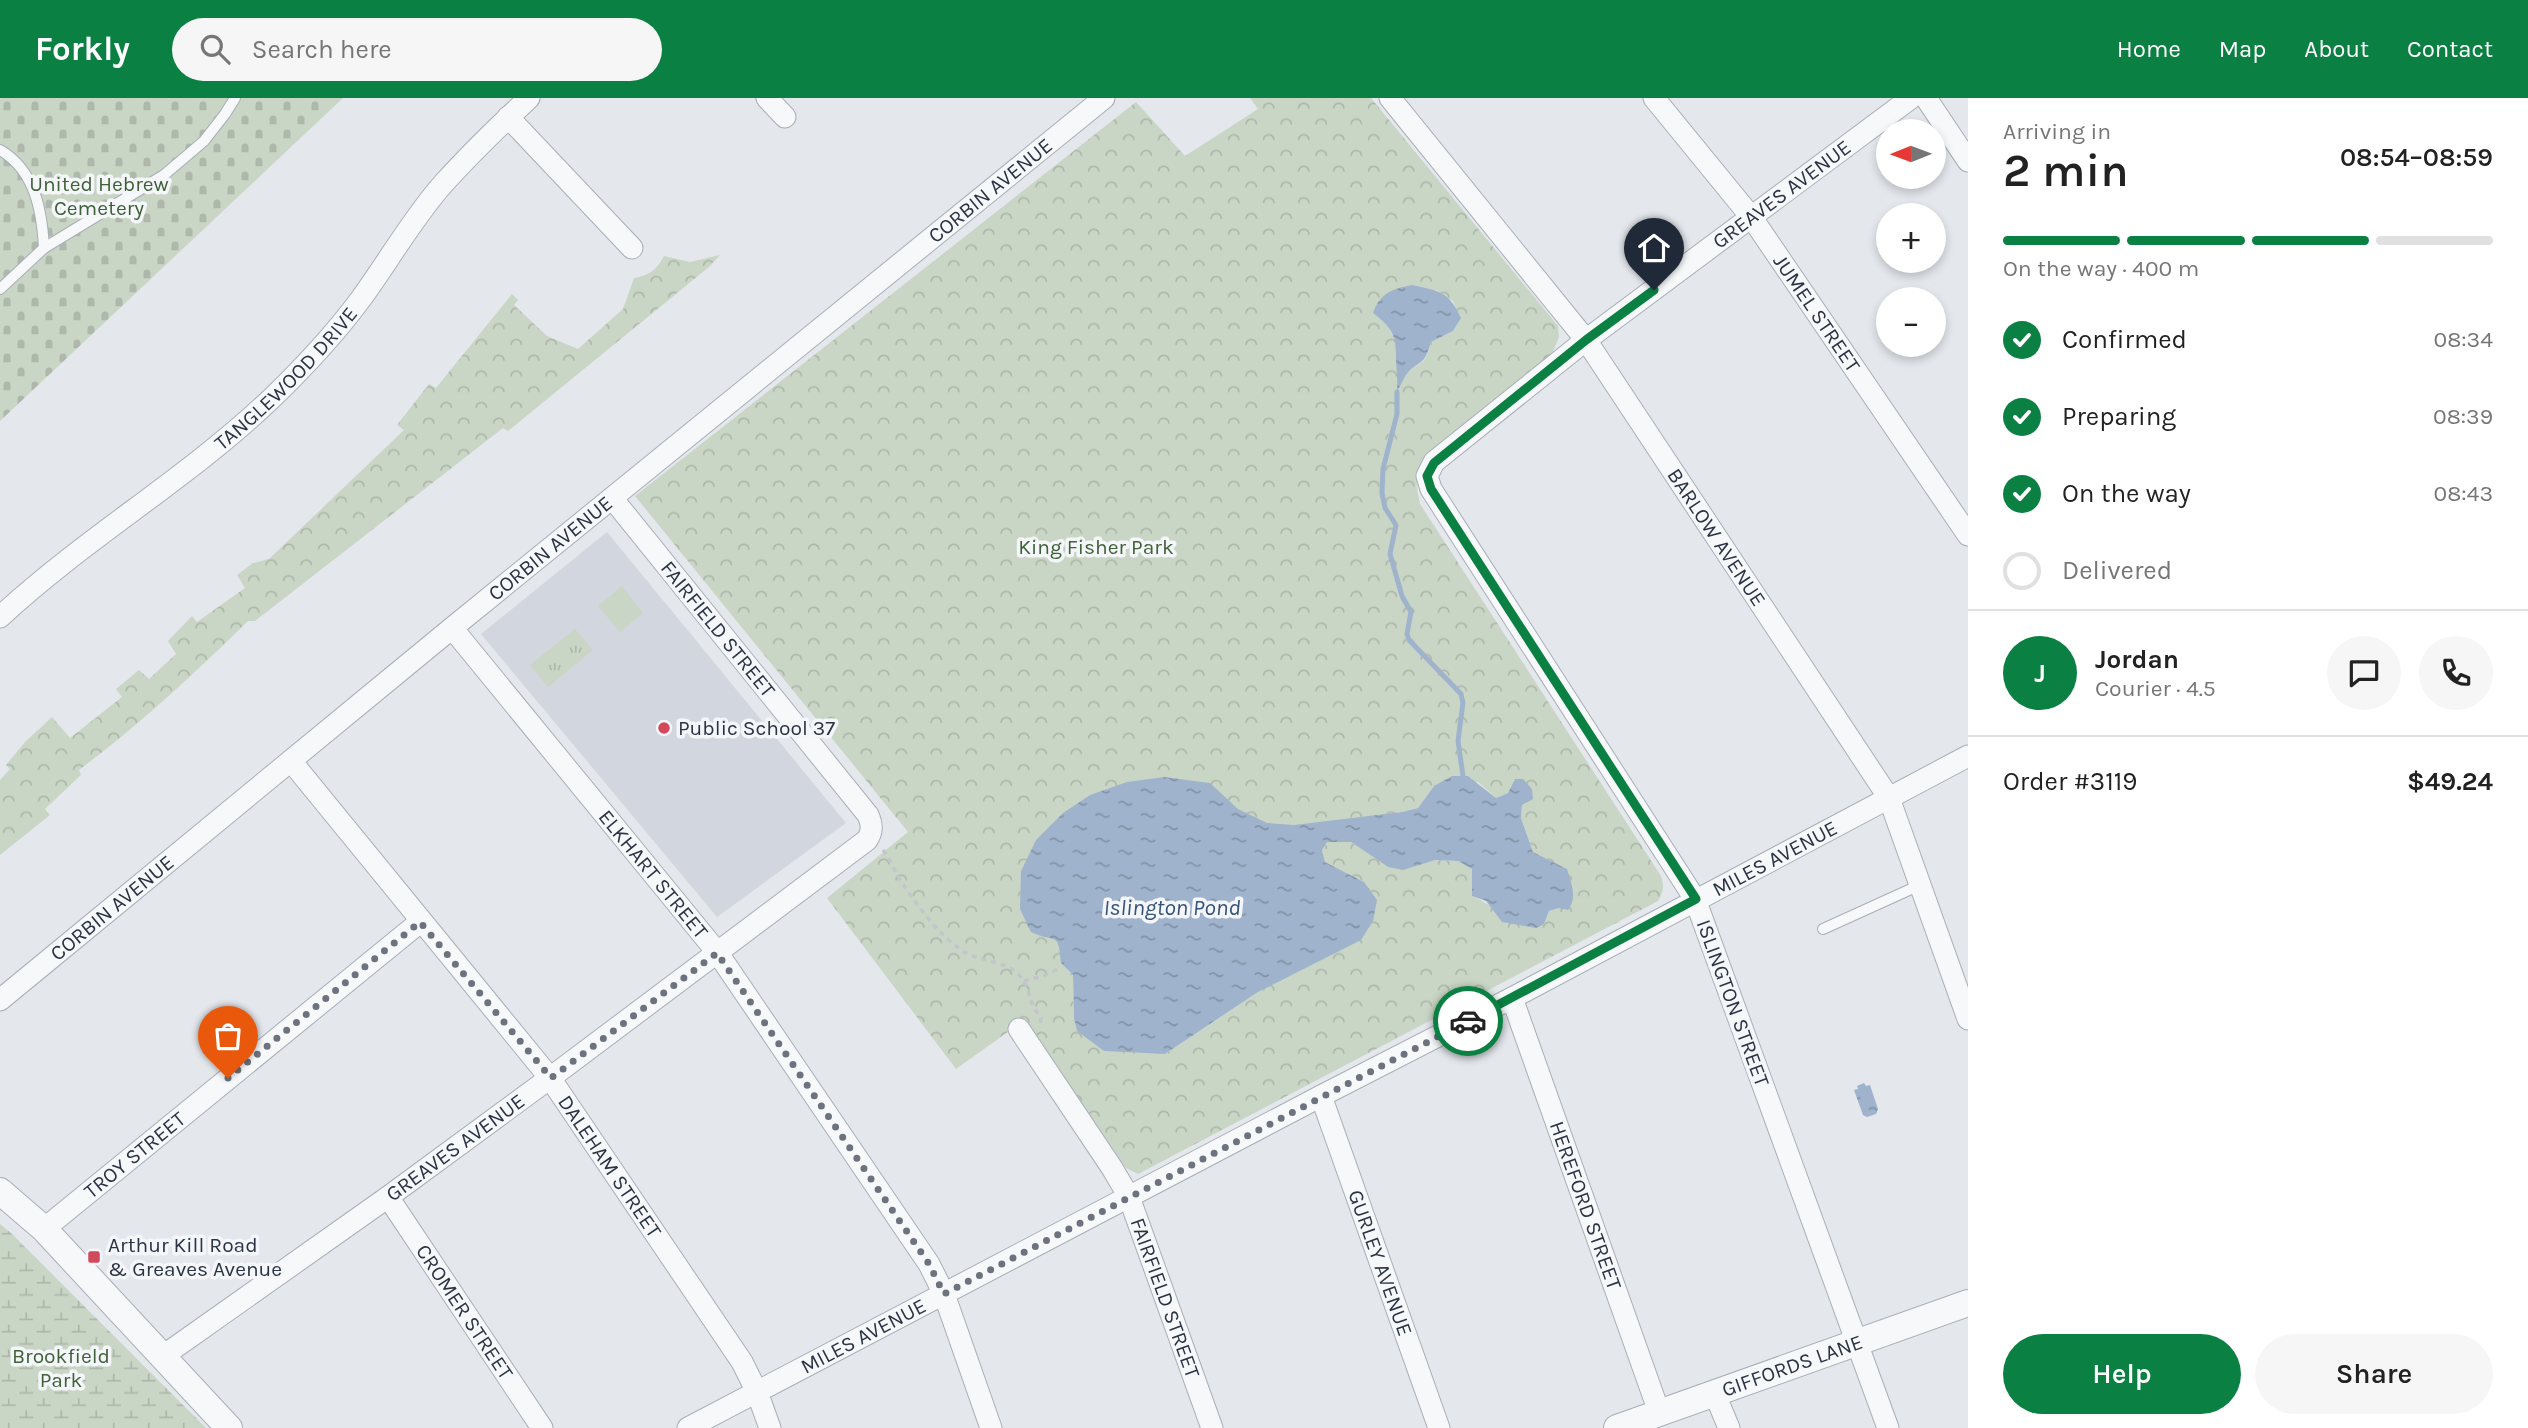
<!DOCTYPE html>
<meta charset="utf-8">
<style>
:root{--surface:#fff;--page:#f6f6f6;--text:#222;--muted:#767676;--line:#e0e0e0;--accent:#0b8043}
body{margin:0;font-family:Karla,sans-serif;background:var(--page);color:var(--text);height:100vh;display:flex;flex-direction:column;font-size:26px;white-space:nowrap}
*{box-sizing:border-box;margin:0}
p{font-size:23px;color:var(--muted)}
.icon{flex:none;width:38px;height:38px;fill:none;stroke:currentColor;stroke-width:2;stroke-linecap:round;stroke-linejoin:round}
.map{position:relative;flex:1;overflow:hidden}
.panel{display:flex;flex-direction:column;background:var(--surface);width:560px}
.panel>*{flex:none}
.needle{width:46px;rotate:269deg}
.fabs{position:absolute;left:1876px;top:21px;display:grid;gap:14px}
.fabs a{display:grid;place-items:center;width:70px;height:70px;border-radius:50%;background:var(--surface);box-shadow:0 4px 10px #0003;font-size:35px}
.pin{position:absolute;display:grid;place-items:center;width:60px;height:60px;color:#fff;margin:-72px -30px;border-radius:50% 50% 50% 0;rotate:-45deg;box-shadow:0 0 7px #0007}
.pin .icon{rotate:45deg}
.courier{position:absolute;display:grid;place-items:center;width:70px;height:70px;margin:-35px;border:5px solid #0b8043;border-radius:50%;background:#fff;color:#222;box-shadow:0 2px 9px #0007}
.overview em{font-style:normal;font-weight:600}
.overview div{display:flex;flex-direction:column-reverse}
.overview{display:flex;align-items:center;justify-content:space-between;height:119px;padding:0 35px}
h1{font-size:46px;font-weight:600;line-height:52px}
.bar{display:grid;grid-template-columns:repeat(4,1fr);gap:10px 7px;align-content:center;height:84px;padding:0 35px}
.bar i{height:9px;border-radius:5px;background:var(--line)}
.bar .on{background:var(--accent)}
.bar p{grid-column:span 4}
.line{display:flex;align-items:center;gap:18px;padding:0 35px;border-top:2px solid var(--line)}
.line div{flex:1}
.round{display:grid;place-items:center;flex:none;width:74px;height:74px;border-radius:37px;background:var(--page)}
ol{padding:0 35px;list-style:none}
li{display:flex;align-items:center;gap:21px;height:77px}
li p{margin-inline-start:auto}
li .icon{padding:7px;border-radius:50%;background:var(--accent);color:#fff;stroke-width:4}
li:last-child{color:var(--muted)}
li i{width:38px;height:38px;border:4px solid var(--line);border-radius:50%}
.action{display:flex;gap:14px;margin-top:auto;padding:14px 35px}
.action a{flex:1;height:80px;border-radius:42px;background:var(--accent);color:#fff;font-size:28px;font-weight:600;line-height:80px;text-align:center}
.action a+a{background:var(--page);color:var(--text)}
header{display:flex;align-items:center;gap:42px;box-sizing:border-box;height:98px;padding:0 35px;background:var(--accent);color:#fff}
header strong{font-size:33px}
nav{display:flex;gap:38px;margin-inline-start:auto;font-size:24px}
.search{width:490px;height:63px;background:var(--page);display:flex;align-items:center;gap:18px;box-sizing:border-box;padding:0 24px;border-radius:38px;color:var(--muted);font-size:26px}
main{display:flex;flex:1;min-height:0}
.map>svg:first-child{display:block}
.built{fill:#d2d6de}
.grass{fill:url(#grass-tufts)}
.forest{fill:url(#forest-crowns);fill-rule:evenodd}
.wetland{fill:url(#wetland-marsh)}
.cemetery{fill:url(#cemetery-stones)}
.pitch{fill:#c9d6c5}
.water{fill:url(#water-ripples)}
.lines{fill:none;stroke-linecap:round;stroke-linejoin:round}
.stream{stroke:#9fb4cc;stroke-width:5}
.service-casing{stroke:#a9aeb7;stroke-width:12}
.minor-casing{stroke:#a9aeb7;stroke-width:23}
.tertiary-casing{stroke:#a9aeb7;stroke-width:28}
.path{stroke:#c2c5cb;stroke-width:3.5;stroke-dasharray:5 5;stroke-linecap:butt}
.service{stroke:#f7f8fa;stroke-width:10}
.minor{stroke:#f7f8fa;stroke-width:21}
.tertiary{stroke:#f7f8fa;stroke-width:26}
.done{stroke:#6c737f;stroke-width:7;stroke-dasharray:0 12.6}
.route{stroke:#0b8043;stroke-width:9}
.poi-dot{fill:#d1495b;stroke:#f4f6f9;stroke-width:2.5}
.labels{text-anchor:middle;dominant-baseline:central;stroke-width:7;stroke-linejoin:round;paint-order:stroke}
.park-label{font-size:21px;fill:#3f6138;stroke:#f4f6f9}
.street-label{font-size:21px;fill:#2b3445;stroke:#f4f6f9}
.poi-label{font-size:21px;fill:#2b3445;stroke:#f4f6f9;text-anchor:start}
.water-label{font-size:23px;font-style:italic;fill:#34527a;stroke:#f4f6f9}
</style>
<header>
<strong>Forkly</strong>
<div class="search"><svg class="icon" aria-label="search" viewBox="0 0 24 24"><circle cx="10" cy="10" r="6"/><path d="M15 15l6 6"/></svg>Search here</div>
<nav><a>Home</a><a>Map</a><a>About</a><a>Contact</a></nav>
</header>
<main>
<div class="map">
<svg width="1968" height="1330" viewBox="0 0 1968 1330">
<defs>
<pattern id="grass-tufts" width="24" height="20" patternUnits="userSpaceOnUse" patternTransform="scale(1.75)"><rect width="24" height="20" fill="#c9d6c5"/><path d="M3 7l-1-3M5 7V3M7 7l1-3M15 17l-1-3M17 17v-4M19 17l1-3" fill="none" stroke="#adb8ab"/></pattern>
<pattern id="forest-crowns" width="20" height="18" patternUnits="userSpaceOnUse" patternTransform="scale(1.75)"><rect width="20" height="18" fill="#c9d6c5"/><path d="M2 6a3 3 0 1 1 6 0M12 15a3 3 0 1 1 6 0" fill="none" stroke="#adb8ab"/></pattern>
<pattern id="wetland-marsh" width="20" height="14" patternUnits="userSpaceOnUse" patternTransform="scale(1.75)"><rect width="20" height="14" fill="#c9d6c5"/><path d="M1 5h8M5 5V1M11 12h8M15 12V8" fill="none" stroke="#adb8ab"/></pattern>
<pattern id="cemetery-stones" width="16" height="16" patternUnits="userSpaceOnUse" patternTransform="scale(1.75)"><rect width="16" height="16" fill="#c9d6c5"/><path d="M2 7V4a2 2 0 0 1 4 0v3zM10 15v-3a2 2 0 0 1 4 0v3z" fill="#adb8ab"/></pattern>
<pattern id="water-ripples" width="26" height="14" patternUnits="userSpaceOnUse" patternTransform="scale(1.75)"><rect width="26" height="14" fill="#9fb4cc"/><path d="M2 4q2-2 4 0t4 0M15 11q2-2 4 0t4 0" fill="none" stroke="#8293a7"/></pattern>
</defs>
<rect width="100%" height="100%" fill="#e4e7ec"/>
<path class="built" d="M607,434L846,725L717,819L481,536Z"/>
<path class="grass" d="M575,531L593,552L548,589L530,567Z"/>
<g class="forest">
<path d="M1250,0H1371L1558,228L1559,239L1550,261L1425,362C1414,378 1416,388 1420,406L1661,778C1664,788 1664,794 1658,803L1138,1076L1126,1070L1026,921L956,971L827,800L908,734L635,398L1136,4L1185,58L1258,11ZM1436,192L1453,203L1460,220L1453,233L1431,244C1425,270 1421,261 1407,276C1403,280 1400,287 1398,292L1397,245L1387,226ZM1478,684L1496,700L1508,695L1522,707L1521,720L1533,754L1567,771L1559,810L1549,813L1544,826C1524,835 1492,806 1472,798V771L1458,763L1435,762L1388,769L1351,744H1327L1322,752L1325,764L1364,784L1258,894L1165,956L1074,920L1073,877L1061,865V847L1056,841L1209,685C1226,701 1243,719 1267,725C1298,733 1368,719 1402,714L1418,710L1434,688Z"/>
<path d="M720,157L709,169L508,333L503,330L255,523H248C194,576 139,627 79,672L81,677L45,711L50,717L0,757V682L10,671L6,667L25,644L52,619L70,640L122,599L116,591L139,572L149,581L176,556L168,543L192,518L197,524L245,490L237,477L253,465L269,461L404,332L397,327L429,286L436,290L512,196L518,202L514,207L547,238L578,251L623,211L634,180C649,178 657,171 664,158L690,164Z"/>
</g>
<path class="wetland" d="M0,1126L12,1136L206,1330H0Z"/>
<path class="cemetery" d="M0,0H343L0,323Z"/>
<path class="pitch" d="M622,488L643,515L620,534L598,508Z"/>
<g class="water">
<path d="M1412,187C1439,193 1449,193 1461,220L1453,233L1431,244C1424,270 1419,261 1406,277C1403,282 1400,288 1397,294C1398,280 1396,271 1396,258C1396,236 1391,229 1373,215C1380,195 1392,191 1412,187Z"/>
<path d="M1452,678H1468L1496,700L1508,695L1515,681H1523L1532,691L1533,701L1522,707L1521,720L1533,754L1567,771C1571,785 1578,799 1568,812L1559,810L1549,813L1544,826L1536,830L1502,824L1486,803L1472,798V771L1458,763L1435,762L1403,772L1388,769L1351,744H1327L1322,752L1325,764L1364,784L1377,802L1373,823L1361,842L1258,894L1165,956L1104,953L1077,933L1074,920L1073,877L1061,865C1058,832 1057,846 1031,834L1020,811L1021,773L1036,742L1063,715L1090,697L1127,684L1164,679L1210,685L1238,711L1267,725L1294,727L1402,714L1418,710L1434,688Z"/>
<path d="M1864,985L1866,988L1870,987L1878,1011L1876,1016L1867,1019L1863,1017L1854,992L1858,991L1857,988Z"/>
</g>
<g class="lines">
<path class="stream" d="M1397,294V316L1383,371L1382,395L1385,410L1396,427L1390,456L1402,498L1411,514L1407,536L1409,542L1461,596L1463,605L1458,643L1463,678"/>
<g class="service-casing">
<g id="service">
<path d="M0,52C35,72 42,113 44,150"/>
<path d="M0,191L44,150L164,77L204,43L225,16L235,0"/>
<path d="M1823,831L1920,787"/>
</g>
</g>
<g class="minor-casing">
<g id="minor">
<path d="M767,0L785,19"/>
<path id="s1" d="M1390,0L1586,242L1889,700L1968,921"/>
<path id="s2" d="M1654,0L1752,120L1968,437"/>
<path d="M1926,0L1968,63"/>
<path d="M508,19L632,150"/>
<path id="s3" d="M0,519C85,440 187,381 272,300C303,270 334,237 360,202C388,164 412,121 443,86C470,56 500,27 529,0"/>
<path id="s4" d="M452,530L717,854L929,1166L944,1196L991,1330"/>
<path id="s5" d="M291,663L550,980L742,1264L757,1294L770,1330"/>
<path id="s6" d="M1512,900L1659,1314"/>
<path id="s7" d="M0,902L452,530L1104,0"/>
<path id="s8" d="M1019,931L1112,1070L1129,1099L1212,1330"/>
<path id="s9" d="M1321,998L1439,1330"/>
<path id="s10" d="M388,1099L542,1330"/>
<path id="s11" d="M44,1131L420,824"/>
<path id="s12" d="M163,1258L388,1099L550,980L867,742C873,733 872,726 868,717L612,400"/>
<path d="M1714,1294L1729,1330"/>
<path id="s13" d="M688,1330L1321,998L1512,900L1968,658"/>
<path id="s14" d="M1888,1330L1695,801L1431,391L1427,378L1434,364L1586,242L1911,0"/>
</g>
</g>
<g class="tertiary-casing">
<g id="tertiary">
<path d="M0,1093L44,1131L229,1330"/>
<path id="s15" d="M1617,1330L1968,1205"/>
</g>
</g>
<g class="path">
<path d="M883,752C891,762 895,775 902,785C919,810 939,837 964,854C982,864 1004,862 1019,877C1030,887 1028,906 1041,920L1039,930"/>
<path d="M1024,883L1043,878L1060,870"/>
</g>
<use href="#service" class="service"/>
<use href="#minor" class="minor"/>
<use href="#tertiary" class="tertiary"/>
</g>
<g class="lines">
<path class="done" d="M228,980L420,824L551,980L717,855L929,1166L944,1196L1468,923"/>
<path class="route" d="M1468,923L1696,801L1431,391L1427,378L1434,365L1586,242L1654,192"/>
</g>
<g class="poi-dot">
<circle cx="664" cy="630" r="7"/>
<rect x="87" y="1152" width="14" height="14" rx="3.5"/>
</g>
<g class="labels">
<g class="park-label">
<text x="99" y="86">United Hebrew<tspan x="99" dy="24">Cemetery</tspan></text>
<text x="1096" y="449">King Fisher Park</text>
<text x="61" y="1258">Brookfield<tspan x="61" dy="24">Park</tspan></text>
</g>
<g class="street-label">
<text stroke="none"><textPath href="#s7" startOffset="1279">CORBIN AVENUE</textPath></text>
<text stroke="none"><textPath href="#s14" startOffset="1519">GREAVES AVENUE</textPath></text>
<text stroke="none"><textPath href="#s2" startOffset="270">JUMEL STREET</textPath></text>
<text stroke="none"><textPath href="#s3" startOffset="373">TANGLEWOOD DRIVE</textPath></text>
<text stroke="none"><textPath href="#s1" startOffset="548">BARLOW AVENUE</textPath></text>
<text stroke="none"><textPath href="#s7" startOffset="712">CORBIN AVENUE</textPath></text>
<text transform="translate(718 531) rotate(51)">FAIRFIELD STREET</text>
<text stroke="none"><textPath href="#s13" startOffset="1227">MILES AVENUE</textPath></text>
<text stroke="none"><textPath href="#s4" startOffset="318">ELKHART STREET</textPath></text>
<text stroke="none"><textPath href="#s7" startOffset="145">CORBIN AVENUE</textPath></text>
<text transform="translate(1733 905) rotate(70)">ISLINGTON STREET</text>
<text stroke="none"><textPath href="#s12" startOffset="359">GREAVES AVENUE</textPath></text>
<text stroke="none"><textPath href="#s11" startOffset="117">TROY STREET</textPath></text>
<text stroke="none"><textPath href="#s5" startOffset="516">DALEHAM STREET</textPath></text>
<text stroke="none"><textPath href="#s6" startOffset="220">HEREFORD STREET</textPath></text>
<text stroke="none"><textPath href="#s9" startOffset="177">GURLEY AVENUE</textPath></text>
<text stroke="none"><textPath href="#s8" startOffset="308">FAIRFIELD STREET</textPath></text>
<text stroke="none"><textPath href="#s10" startOffset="138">CROMER STREET</textPath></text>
<text stroke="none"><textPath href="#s13" startOffset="198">MILES AVENUE</textPath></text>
<text stroke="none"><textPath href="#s15" startOffset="186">GIFFORDS LANE</textPath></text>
</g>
<g class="poi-label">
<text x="678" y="630">Public School 37</text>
<text x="108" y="1147">Arthur Kill Road<tspan x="108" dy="24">&amp; Greaves Avenue</tspan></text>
</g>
<g class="water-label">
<text x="1172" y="809">Islington Pond</text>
</g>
</g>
</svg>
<div class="fabs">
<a><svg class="needle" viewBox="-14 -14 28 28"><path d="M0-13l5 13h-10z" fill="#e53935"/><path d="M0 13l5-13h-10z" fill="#767676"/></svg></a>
<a>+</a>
<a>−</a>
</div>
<div class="pin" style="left:228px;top:980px;background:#ea580c"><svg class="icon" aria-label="bag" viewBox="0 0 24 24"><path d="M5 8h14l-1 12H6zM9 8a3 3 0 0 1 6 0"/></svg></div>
<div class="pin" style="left:1654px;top:192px;background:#1f2937"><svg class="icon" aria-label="home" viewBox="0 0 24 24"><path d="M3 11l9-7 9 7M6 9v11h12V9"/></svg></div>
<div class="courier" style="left:1468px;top:923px"><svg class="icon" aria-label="car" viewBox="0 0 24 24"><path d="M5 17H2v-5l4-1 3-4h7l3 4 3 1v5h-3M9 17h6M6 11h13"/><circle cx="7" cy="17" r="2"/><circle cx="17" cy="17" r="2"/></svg></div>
</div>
<section class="panel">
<div class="overview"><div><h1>2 min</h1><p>Arriving in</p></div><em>08:54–08:59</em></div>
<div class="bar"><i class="on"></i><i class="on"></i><i class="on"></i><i></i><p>On the way · 400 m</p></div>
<ol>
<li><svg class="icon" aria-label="check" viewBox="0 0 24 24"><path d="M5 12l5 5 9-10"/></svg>Confirmed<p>08:34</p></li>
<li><svg class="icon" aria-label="check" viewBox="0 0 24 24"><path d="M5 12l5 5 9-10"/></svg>Preparing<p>08:39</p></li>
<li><svg class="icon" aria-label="check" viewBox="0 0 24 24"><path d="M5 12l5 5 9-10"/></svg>On the way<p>08:43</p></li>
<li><i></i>Delivered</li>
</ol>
<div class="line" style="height:126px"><b class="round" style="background:var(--accent);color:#fff">J</b><div><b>Jordan</b><p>Courier · 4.5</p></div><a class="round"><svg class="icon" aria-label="chat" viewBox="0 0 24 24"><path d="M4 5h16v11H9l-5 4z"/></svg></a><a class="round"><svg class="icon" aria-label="phone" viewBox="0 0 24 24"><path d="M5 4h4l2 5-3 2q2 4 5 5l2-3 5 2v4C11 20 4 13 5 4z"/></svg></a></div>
<div class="line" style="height:91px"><div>Order #3119</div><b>$49.24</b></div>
<div class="action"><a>Help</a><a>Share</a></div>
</section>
</main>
